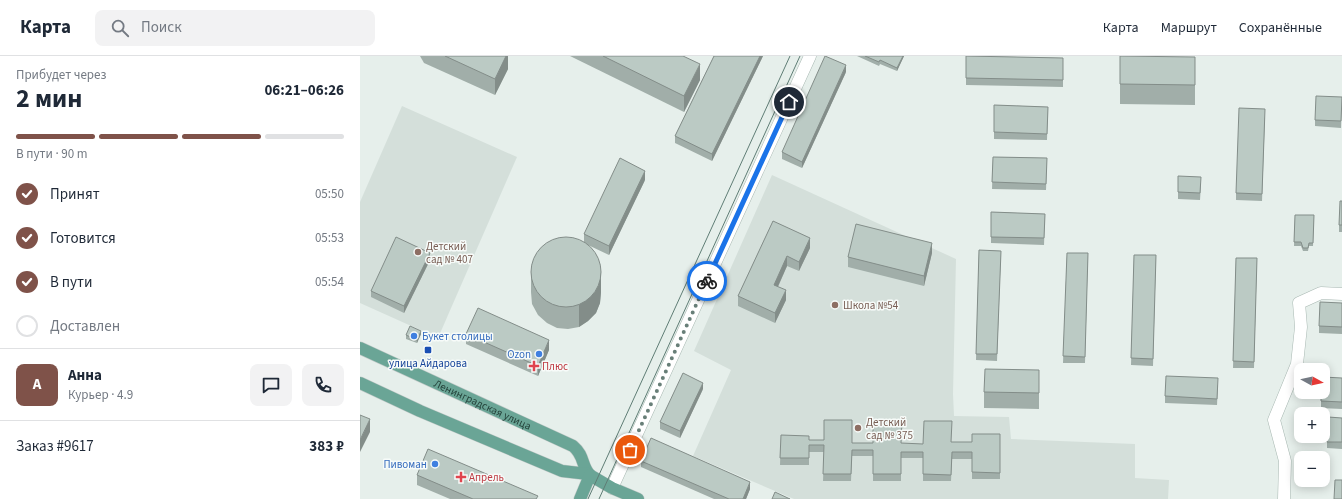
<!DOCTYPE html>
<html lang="ru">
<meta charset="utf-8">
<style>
:root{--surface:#fff;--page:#f2f2f3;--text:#1f2937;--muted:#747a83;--line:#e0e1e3;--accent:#7f5249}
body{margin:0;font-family:"Source Sans 3",sans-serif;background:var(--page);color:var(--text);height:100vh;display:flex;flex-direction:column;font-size:15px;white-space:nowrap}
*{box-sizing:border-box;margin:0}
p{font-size:13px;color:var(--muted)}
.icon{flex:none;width:22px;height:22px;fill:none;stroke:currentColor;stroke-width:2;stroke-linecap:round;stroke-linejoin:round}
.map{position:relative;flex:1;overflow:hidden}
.details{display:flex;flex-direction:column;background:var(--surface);width:360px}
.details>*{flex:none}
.needle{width:26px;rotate:98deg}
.controls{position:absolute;left:934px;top:307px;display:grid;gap:8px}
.controls a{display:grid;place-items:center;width:36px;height:36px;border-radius:8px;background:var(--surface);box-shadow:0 2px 10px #0003;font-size:20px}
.pin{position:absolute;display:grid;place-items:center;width:34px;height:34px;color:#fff;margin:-17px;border:2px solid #fff;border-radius:50%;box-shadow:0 1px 4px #0007}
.courier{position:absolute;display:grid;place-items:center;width:40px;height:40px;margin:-20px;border:3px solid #1a73e8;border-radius:50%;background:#fff;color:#222;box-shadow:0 1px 5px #0007}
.head em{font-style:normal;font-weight:700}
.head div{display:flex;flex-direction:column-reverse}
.head{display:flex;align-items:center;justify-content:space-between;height:68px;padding:0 16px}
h1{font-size:26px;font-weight:700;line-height:30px}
.bar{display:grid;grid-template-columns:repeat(4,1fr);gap:6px 4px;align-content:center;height:48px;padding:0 16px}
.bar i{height:5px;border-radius:3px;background:var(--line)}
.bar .current{background:var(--accent)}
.bar p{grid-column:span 4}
.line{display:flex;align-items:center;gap:10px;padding:0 16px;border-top:1px solid var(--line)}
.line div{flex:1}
.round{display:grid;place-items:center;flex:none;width:42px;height:42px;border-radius:8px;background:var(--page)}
ol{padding:0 16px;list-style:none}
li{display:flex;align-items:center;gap:12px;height:44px}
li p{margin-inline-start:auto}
li .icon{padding:4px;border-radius:50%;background:var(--accent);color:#fff;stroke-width:4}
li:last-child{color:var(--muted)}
li i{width:22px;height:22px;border:2px solid var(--line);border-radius:50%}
header{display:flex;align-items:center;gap:24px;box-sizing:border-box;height:56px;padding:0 20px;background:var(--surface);border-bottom:1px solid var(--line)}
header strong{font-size:19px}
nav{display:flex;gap:22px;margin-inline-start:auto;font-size:14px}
.search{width:280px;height:36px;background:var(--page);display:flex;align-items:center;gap:10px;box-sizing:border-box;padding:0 14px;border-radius:8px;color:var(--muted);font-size:15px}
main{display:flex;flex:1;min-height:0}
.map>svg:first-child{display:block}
.built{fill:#d4dfda}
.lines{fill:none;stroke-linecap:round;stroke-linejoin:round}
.minor-casing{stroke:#a8b8b2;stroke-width:13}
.major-casing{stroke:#c2cac8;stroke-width:13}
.minor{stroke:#fff;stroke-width:12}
.major{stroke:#6aa596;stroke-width:12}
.tram{stroke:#5f7d75;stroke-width:1}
.wall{fill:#a1aea9}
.shaded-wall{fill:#838d89}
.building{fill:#bbcac4;stroke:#838d89}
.done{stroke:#687f78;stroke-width:4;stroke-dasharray:0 7.2}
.route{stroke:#1a73e8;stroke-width:5}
.education-dot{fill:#8d6e63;stroke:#f7fbf9;stroke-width:1.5}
.shop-dot{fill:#3f7fe0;stroke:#f7fbf9;stroke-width:1.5}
.transit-dot{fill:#1a4fb4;stroke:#f7fbf9;stroke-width:1.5}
.health-dot{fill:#e0444e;stroke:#f7fbf9;stroke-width:1.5}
.labels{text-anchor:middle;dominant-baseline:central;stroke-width:3;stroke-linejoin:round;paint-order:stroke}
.education-label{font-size:11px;fill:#785e54;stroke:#f7fbf9;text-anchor:start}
.shop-label{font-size:11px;fill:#366cbe;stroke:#f7fbf9;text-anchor:end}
.transit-label{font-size:11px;fill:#164399;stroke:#f7fbf9}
.health-label{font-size:11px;fill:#be3a42;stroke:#f7fbf9;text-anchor:start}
.street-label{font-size:11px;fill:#24423a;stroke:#f7fbf9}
</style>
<header>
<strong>Карта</strong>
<div class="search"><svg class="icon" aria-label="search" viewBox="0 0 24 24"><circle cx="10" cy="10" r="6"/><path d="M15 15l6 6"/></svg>Поиск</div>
<nav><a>Карта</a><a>Маршрут</a><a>Сохранённые</a></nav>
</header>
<main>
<section class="details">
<div class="head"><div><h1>2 мин</h1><p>Прибудет через</p></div><em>06:21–06:26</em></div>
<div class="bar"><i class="current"></i><i class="current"></i><i class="current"></i><i></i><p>В пути · 90 m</p></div>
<ol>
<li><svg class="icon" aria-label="check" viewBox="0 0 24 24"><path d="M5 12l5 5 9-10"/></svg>Принят<p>05:50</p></li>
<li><svg class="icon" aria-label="check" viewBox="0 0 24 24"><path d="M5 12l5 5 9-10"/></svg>Готовится<p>05:53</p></li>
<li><svg class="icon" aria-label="check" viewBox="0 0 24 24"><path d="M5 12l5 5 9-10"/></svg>В пути<p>05:54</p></li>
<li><i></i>Доставлен</li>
</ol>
<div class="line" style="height:72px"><b class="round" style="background:var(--accent);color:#fff">А</b><div><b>Анна</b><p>Курьер · 4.9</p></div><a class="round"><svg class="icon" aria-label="chat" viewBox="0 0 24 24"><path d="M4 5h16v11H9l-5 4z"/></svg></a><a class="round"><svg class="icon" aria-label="phone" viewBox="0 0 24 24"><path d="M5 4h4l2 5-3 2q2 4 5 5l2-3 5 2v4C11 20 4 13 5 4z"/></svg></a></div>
<div class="line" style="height:52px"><div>Заказ #9617</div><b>383 ₽</b></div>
</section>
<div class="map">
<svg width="982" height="443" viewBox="0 0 982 443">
<rect width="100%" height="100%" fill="#e6efeb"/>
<g class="built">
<path d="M42,50L157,101L78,282L0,247V146Z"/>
<path d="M412,119L596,203L593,338L594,360L649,361L651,383L775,388V422L809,424L808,443H434L333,400L371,314L334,295Z"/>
</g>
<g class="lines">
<g class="minor-casing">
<g id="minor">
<path d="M252,432L450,0"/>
<path d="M924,443L925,405L914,364L937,308L941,271L939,247L961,237L982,238"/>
</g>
</g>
<g class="major-casing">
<g id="major">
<path id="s1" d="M0,292L213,390C225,400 221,410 230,419"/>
<path d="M0,327L60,355L202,415L228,418L252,432L278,443"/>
<path d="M220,443L230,419"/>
</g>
</g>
<use href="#minor" class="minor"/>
<use href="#major" class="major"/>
<g class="tram">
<path d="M228,443L430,0"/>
<path d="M239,443L440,0"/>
</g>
</g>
<g class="wall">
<path d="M60,0H148V13L135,39L64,7Z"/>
<path d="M210,0H323L340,24L324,56Z"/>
<path d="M354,0H403L352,105L315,87V80Z"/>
<path d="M497,0H544L537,15L520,8L519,10Z"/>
<path d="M606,0L703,2V31L606,29Z"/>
<path d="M835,1V49L760,48V28Z"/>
<path d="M486,16L442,112L422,103V96Z"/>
<path d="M982,41L981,72L955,70V64Z"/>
<path d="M634,49L688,51L687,84L634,83Z"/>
<path d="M905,60L902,145L876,144V137Z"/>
<path d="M633,101L687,102L686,134L632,133Z"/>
<path d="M818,120L841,128L840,144L818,143Z"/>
<path d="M285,124L249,199L228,189L241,236L240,247L236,257L228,265L219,271L208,273L197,272L187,267L178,259L172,248L171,236V215L224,186V178Z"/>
<path d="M982,145V176H979V169Z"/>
<path d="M631,156L685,158L684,189L631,187Z"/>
<path d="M935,159H954L953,190H949L948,195H943L941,190H934Z"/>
<path d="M413,165L450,192L439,215L427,210L418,231L426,244L415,267L378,250V240Z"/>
<path d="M619,194L641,195L637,305L616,304Z"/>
<path d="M572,197L564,230L488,211V201Z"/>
<path d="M707,197H728L725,307H703Z"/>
<path d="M774,199H796L793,310L771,309Z"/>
<path d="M876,202H897L894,312H873Z"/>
<path d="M70,204L44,257L11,241V235Z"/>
<path d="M982,247V278L959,277V270Z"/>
<path d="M61,278L57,287L46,283V279Z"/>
<path d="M106,278L189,294L178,320L106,288Z"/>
<path d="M982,322V353L961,352V336Z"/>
<path d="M858,329L857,349L805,347V340Z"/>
<path d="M679,330V353L624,352V336Z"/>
<path d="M343,333L320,382L300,373V366Z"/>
<path d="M982,362V393L967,392V386Z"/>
<path d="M640,378V423H612V403H592L591,425H563V402H541V425H513V400H492L491,425H463L464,396H449V409H420L421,379L449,384L492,387L563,388L592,386H612Z"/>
<path d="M281,405L390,433L386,443H354L281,411Z"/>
<path d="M57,419L178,443H90L57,429Z"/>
</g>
<g class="shaded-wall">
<path d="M146,0H148V13L135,39V23Z"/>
<path d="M400,0H403L352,105V98Z"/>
<path d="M543,0H544L537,15V12Z"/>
<path d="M340,8V24L324,56V40Z"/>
<path d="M486,9V16L442,112V106Z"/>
<path d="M285,115V124L249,199V190Z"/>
<path d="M450,182V192L439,215V206Z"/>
<path d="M572,187V197L564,230V220Z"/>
<path d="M70,197V204L44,257V250Z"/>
<path d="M427,200V210L414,239V229Z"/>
<path d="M241,215V236L240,247L236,257L228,265L219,271V249Z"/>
<path d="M426,234V244L415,267V257Z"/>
<path d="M61,275V278L57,287V284Z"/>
<path d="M189,284V294L178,320V310Z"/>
<path d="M343,327V333L320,382V375Z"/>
<path d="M10,363V376L0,396V384Z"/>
<path d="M390,426V433L386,443H383Z"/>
</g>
<g class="building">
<path d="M85,0H146L135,23Z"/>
<path d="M243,0H323L340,8L324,40Z"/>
<path d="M354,0H400L352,98L315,80Z"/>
<path d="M465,0L486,9L442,106L422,96Z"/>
<path d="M505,0H543L537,12L520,4L519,6Z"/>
<path d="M606,0L703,2V24L606,22Z"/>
<path d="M760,0L835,1V29L760,28Z"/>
<path d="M956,40L982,41L981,65L955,64Z"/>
<path d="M634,49L688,51L687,78L634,76Z"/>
<path d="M879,52L905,53L902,138L876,137Z"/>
<path d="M633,101L687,102L686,128L632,126Z"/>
<path d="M260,102L285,115L249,190L224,178Z"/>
<path d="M818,120L841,121L840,137L818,136Z"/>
<path d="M980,145H982V169H979Z"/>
<path d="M631,156L685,158L684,182L631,181Z"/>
<path d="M935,159H954L953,187H949L948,192H943L941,186H934Z"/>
<path d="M413,165L450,182L439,206L427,200L414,229L426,234L415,257L378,240Z"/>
<path d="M496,168L572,187L564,220L488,201Z"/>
<path d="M36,181L70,197L44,250L11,235Z"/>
<circle cx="206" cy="216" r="35"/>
<path d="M619,194L641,195L637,298H616Z"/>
<path d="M707,197H728L725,301L703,300Z"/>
<path d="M774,199H796L793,303L771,302Z"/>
<path d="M876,202H897L894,306L873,305Z"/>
<path d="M960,246L982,247V271L959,270Z"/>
<path d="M118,252L189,284L178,310L106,278Z"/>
<path d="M50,270L61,275L57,284L46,279Z"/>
<path d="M625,313L679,314V337L624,336Z"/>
<path d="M323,317L343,327L320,375L300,366Z"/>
<path d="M806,320L858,322L857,343L805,340Z"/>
<path d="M963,321L982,322V346L961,345V336H963Z"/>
<path d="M0,359L10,363L0,384Z"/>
<path d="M968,361L982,362V386H967Z"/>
<path d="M464,364H492V387H513V365H542L541,387L563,388L564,365H592L591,386H612V378H640V417L612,416V396H592L591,419L563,418V396H541V418H513V394H492L491,418H463L464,389H449V402H420L421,379L449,380V384H464Z"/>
<path d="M291,382L390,426L383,443H369L281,405Z"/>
<path d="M68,393L178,440L176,443H113L57,419Z"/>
<path d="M975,424H982V443H974Z"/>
<path d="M415,436L430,443H412Z"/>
</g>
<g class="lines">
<path class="done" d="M270,394L347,225"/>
<path class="route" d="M347,225L429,46"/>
</g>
<g class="education-dot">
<circle cx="58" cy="196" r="4"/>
<circle cx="475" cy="249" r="4"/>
<circle cx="498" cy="372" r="4"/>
</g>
<g class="shop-dot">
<circle cx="54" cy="280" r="4"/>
<circle cx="179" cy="298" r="4"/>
<circle cx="75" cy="408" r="4"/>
</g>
<rect class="transit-dot" x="64" y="290" width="8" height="8" rx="2"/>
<g class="health-dot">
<path d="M172 304h4v4h4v4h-4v4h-4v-4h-4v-4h4z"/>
<path d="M99 415h4v4h4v4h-4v4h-4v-4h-4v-4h4z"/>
</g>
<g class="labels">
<g class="education-label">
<text x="66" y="190">Детский<tspan x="66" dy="13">сад № 407</tspan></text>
<text x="483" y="249">Школа №54</text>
<text x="506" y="366">Детский<tspan x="506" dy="13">сад № 375</tspan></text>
</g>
<g class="shop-label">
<text x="62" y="280" text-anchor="start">Букет столицы</text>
<text x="171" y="298">Ozon</text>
<text x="67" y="408">Пивоман</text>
</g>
<g class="transit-label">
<text x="68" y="307">улица Айдарова</text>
</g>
<g class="health-label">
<text x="182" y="310">Плюс</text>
<text x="109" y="421">Апрель</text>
</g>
<g class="street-label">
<text stroke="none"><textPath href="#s1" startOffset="135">Ленинградская улица</textPath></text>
</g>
</g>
</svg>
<div class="controls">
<a><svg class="needle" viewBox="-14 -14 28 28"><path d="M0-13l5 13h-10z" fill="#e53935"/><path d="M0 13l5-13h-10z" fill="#747a83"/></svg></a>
<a>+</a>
<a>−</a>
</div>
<div class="pin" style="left:270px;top:394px;background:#ea580c"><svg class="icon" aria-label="bag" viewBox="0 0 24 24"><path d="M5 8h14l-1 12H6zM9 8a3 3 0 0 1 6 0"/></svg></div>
<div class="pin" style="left:429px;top:46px;background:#1f2937"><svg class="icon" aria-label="home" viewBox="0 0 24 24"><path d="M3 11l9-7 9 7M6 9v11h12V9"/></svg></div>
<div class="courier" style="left:347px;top:225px"><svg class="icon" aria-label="bike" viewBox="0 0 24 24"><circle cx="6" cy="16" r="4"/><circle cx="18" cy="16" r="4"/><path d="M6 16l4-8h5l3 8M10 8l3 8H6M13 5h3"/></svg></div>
</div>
</main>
